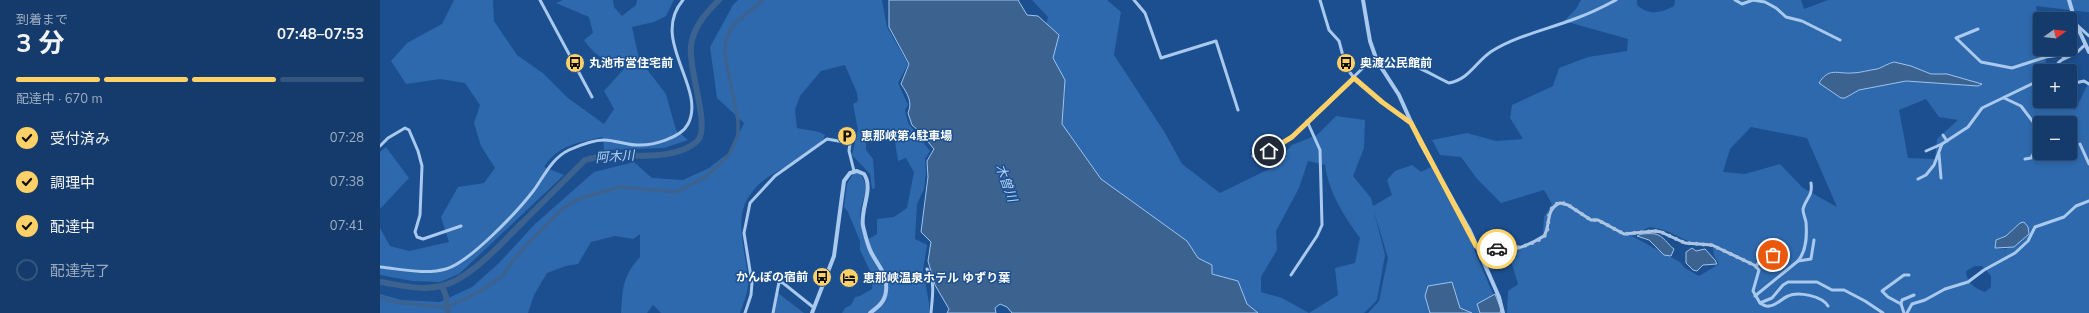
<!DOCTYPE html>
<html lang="ja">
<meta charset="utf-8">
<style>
:root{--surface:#143b6b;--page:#214673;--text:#f1f3f6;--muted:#9dadc1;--line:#33557e;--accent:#ffd166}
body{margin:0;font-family:"Nunito Sans","Noto Sans JP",sans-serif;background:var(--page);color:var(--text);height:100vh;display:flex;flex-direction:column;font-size:15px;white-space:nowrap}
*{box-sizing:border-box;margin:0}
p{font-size:13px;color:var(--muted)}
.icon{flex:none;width:22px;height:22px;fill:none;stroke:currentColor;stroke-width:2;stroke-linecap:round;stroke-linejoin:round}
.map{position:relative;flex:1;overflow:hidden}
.details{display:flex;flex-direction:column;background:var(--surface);width:380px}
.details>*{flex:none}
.needle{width:26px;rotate:75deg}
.tools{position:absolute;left:1653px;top:12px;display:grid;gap:8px}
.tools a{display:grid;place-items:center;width:44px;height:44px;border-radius:4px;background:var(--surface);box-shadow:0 2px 6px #0003,0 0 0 1px var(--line);font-size:20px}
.pin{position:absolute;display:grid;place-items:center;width:34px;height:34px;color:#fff;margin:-17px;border:2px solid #fff;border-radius:50%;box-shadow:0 1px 4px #0007}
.courier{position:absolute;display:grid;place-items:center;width:40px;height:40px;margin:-20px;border:3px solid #ffd166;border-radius:50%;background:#fff;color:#222;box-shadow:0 1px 5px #0007}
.overview em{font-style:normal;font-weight:700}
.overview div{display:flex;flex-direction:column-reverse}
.overview{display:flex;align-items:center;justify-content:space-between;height:68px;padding:0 16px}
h1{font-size:26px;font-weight:700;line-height:30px}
.bar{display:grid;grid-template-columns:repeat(4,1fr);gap:6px 4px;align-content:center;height:48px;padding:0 16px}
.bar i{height:5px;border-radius:3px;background:var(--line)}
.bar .selected{background:var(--accent)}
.bar p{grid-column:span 4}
ol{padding:0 16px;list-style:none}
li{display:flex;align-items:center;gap:12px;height:44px}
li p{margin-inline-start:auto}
li .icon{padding:4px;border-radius:50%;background:var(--accent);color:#111;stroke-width:4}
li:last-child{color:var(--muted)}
li i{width:22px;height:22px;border:2px solid var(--line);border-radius:50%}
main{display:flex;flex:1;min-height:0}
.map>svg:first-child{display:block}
.green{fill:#2e69ad;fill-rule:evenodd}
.water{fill:#3c6290;stroke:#9cc4f0}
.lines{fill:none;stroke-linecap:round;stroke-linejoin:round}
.canal{stroke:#3c6290;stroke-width:3.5}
.river{stroke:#3c6290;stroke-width:6}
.minor{stroke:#a9c9ee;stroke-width:3}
.tertiary{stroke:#a9c9ee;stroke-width:4}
.done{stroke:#afc1d8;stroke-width:4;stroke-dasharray:0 7.2}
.route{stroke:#ffd166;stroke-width:5}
.labels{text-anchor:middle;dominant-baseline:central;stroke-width:3;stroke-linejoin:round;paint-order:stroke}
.poi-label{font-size:12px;font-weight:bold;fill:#fff;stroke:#1b4f8f;text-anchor:start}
.water-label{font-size:13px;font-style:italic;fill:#b5d3f5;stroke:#1b4f8f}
</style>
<main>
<section class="details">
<div class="overview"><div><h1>3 分</h1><p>到着まで</p></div><em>07:48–07:53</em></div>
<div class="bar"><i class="selected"></i><i class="selected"></i><i class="selected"></i><i></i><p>配達中 · 670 m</p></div>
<ol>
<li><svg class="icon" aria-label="check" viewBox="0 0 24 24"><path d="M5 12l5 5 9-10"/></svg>受付済み<p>07:28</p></li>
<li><svg class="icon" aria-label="check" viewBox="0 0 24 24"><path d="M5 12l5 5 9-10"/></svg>調理中<p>07:38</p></li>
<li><svg class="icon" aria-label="check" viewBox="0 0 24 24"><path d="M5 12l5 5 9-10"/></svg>配達中<p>07:41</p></li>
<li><i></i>配達完了</li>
</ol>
</section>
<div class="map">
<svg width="1709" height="313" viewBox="0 0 1709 313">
<rect width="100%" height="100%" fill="#1b4f8f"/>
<g class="green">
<path d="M74,0H113L114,21L137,55L164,74L188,98L224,124L234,109L224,91L244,69L245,61C223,60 217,58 204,40L213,33L209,17L176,3L183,0H233L234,7L242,16L256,5L257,0H294L286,16L274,22L252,27L259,59L286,94L296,130L308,140L284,148L224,150L223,137C198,143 179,144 164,167L184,175L79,274L60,282L32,281L0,275V228L10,246L29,251L69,242L61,217L78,187L104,183L115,168L101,146L94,123L100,105L85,83L60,79L26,84L11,61L27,43L62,24Z"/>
<path d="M358,0H502L507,27L528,64L518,83L528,105L525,110L528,123L550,151L545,159L546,173L544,189L537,204L535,239L547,245L543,270L549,303V313H462L465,308L471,305L475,297L480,296L492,289L493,277L480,250V241L468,212L464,207L467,184L473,174L479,173C492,186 481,200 480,215C480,224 483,233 485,241L497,234V219L514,217L527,208L534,172L526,158L518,161L513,129L486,138V150L493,159L495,188L492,189L490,174L472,155L478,130L473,104L478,101L477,93L465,65L441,71L420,96L415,110L417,128L439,132L445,135C441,151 398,169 384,180C378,184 372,192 368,198C353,222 368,258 368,283C368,293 363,304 360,313H281L273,305L267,313H241C243,288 242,277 260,257V234L253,239L235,236L211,242L198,264L186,266L167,273L154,295L148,313H0V294L21,300L60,302L92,287L118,264L155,224L214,172L254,162L272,178L303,180L329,168L351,151L364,123L337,98L330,47L353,5Z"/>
<path d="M652,0H727L741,12L734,55L785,133L802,164L840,193L889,169L912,145L937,135L956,116L985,120L984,148L973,176L991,198L993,206L1012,195L1007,180L1015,171L1032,165L1041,172L1051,167L1090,240L1121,313H988L999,301L1008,258L994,211L1005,255L997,300L984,313H878L867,304L858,281L832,274L831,265L818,258L807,241L721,179L682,124L685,80L673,58L679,35L666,24L668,17ZM928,161L945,165C949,193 964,216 980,238L975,263L955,268L958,295L929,313L902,298L881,292V277L897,250L896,231L919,188Z"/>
<path d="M1201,0H1257V5C1269,16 1281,13 1294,6L1295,0H1421L1424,9L1448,0H1709V12H1706L1656,6L1660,30V49H1663L1668,71H1660V101H1682L1695,110L1709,82V313H1127L1128,291L1138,284L1129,254L1163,234L1164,217L1172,204L1164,190L1121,203L1098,180L1081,157L1060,155L1052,140L1087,133L1116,141L1143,139L1130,118L1132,105L1173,86L1179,68L1208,57L1247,51L1248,39L1184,21L1196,9ZM1546,99L1559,117L1578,120L1557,139L1555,159L1528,158L1519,110ZM1660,123H1690V153H1660ZM1371,127L1427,138L1457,207L1423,188L1400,164L1365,174L1343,172L1350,149ZM1640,223L1647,235L1626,249L1617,248L1618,239L1626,236ZM1269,227C1275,228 1282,229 1287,231C1303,238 1314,247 1332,243L1334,255L1339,264L1319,276L1305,268L1300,262L1252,236ZM1595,266H1602L1611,276V287L1605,292C1594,288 1587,283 1586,271Z"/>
<path d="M6,147L29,178L0,209V152Z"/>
<path d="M398,293L424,313H394Z"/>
</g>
<g class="water">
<path d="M509,0H638L647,15L658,16L679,35L673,58L685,80L682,124L721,179L807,241L818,258L832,265V274L858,281L867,304L878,313H632L627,307L620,304L615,308L616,313H567L569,309L555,285L548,261L551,242L541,232L548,177L547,161L554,149L540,132L532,125L528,113C533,102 527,93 521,84L529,64L509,27Z"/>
<path d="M1514,62L1531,66L1551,74H1567L1602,84L1598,86L1526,81L1479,90L1465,98H1461L1439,83C1449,67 1457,74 1472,73C1480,73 1489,70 1497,69C1499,69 1509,63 1514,62Z"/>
<path d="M1644,222L1648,227L1649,234L1634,247L1615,248L1616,240L1626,236L1640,223Z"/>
<path d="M1261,234C1266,234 1270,233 1275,234C1283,235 1288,245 1294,249L1291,256L1284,255L1269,240L1257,236Z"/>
<path d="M1312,248L1316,251L1325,249L1335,260L1337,264L1323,265L1317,271L1313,270L1306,263V252Z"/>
<path d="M1072,282L1080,308L1092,313H1050L1045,296L1048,286Z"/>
<path d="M1115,294L1121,309L1120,313H1100L1097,304Z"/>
</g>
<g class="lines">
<path class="canal" d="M0,298L16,302L61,307L72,305L101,291L122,276L139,253L181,210L198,199L240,187L297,192L327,176L349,155L358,135V121L345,54L346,39L353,25L383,0"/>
<g class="river">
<path d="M0,282C20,285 41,291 61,286C90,280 121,243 142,223C163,202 184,181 205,160C237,150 275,163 307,148C311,146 316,143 319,139C329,121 308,69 311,46C313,27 326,13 339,0"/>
<path d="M62,286L66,296L68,313"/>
</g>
<g class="minor">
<path d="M160,0L212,97"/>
<path d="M754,0L765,13L781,58L836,41L858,110"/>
<path d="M940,0L949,30L959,41L966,67L974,78L1002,102L1031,123"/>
<path d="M1355,0L1362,4L1373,0L1385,2L1396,8L1406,17L1422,21L1460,40"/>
<path d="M1697,25L1709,36"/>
<path d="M1598,29L1576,38L1601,62L1632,68L1666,57L1680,55L1684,57"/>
<path d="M1000,65C1017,51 1053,76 1069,83C1090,79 1096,61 1112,51C1138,35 1169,29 1197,18C1211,13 1223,7 1236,0"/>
<path d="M1676,71C1676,58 1687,59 1696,53C1699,51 1702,47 1705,45"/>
<path d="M1690,81L1695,83L1704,81L1709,84"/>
<path d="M1624,98L1641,106L1660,131"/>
<path d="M1563,135L1567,141"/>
<path d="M1700,144L1709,164"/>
<path d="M0,146L8,138L25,128L29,130L38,151L42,166L40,215L35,232L37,237L43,239L81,226"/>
<path d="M1546,151L1562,144"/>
<path d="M1559,154L1561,178"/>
<path d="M873,156H878L912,137L988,63L997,60"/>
<path d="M1645,159L1651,158L1655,151L1659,131"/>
<path d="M1538,179L1546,175L1554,165L1562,144L1588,127L1602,108L1660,80"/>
<path d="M1096,246C1106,243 1110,249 1120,250C1134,252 1153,243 1164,236C1171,225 1165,209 1180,203L1188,205L1211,220H1218L1244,234L1275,231L1281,232L1305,243L1332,245L1374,265L1379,270L1373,291L1380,303L1392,298L1403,285L1408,282H1437L1452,290H1464L1485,301L1503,313"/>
<path d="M1418,261L1431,259L1434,240"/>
<path d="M1376,266C1381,259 1391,253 1398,256L1401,261"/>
<path d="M0,267C21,269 45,275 66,269C90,262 138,211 154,190C164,176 172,158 189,150C198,146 214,140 224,140C235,140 246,145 257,145C272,146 301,138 308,124C327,88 269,40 303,0"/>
<path d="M547,269C556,281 552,298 551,313"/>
<path d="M911,275L937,236L942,225L940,150L927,121"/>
<path d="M1375,296L1418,261C1427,250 1427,235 1426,222C1425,218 1423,213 1423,209C1426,198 1433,196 1431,183"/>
<path d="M1380,303C1383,305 1385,307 1389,306C1396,306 1401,299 1408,296C1418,291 1442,296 1448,306"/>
<path d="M1521,304L1508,297L1502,291L1524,275H1529"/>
<path d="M365,313L371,295L372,283L364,233L370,203L395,176L447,139L470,143L469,151L474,171"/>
<path d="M393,313L399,282L403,283L433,307"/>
<path d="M1524,313L1521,304L1522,300L1534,295"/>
<path d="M1527,313L1532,304L1545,300L1565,289L1588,282L1604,270L1635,253L1648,241L1655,227L1684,217L1696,206L1709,201"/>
</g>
<g class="tertiary">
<path d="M983,0L990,41L997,61L1019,95L1040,142L1090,231L1119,297L1123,313"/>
<path d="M1689,0L1696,24L1709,52"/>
<path d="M432,313L454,256L464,181L470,173L477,171L484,174C494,189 480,209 483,226C485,234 487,244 491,252C498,266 508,274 506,291C505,302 498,307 490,313"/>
</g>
</g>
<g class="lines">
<path class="done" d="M1117,249C1126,252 1162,243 1166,234C1171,223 1164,209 1180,202L1188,205L1211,220H1218L1244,234L1275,231L1281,232L1305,243L1332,245L1376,266L1381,260L1393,255"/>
<path class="route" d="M889,151L912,137L974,78L1002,102L1031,123L1096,246L1103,244L1117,249"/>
</g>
<defs>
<g id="bus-disc" transform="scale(1)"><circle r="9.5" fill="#ffd166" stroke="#1b4f8f"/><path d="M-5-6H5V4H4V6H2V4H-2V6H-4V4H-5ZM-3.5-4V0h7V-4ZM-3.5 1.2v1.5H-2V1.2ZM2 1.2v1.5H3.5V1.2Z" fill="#111"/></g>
<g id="parking-disc" transform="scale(1)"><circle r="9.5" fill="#ffd166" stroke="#1b4f8f"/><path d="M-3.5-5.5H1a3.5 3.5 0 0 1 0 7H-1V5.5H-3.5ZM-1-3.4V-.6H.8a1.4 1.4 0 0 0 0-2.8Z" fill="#111"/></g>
<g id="hotel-disc" transform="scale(1)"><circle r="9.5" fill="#ffd166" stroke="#1b4f8f"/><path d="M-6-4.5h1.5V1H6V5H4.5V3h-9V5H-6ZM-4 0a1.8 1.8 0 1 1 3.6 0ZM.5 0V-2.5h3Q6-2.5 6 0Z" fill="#111"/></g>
</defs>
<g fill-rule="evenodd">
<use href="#bus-disc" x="195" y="63"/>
<use href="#bus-disc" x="966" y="63"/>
<use href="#parking-disc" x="467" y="136"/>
<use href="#bus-disc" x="442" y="277"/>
<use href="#hotel-disc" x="469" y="278"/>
</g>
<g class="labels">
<g class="poi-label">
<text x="209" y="63">丸池市営住宅前</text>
<text x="980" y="63">奥渡公民館前</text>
<text x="481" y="136">恵那峡第4駐車場</text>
<text x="428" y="277" text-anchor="end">かんぽの宿前</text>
<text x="483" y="278">恵那峡温泉ホテル ゆずり葉</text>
</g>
<g class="water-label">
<text transform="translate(235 157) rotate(-4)">阿木川</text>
<text transform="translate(626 183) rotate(70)">木曽川</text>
</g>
</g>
</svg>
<div class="tools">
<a><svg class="needle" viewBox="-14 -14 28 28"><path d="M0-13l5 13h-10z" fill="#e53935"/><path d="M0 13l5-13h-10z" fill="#9dadc1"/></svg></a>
<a>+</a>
<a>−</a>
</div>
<div class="pin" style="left:1393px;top:255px;background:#ea580c"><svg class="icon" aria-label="bag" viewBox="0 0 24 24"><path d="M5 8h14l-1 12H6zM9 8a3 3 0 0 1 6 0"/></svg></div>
<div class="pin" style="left:889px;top:151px;background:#1f2937"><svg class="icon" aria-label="home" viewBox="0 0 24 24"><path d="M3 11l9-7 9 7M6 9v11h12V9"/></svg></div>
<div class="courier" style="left:1117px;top:249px"><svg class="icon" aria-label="car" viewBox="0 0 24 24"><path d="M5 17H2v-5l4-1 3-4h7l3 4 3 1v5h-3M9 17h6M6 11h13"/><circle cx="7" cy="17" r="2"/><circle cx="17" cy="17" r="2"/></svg></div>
</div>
</main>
